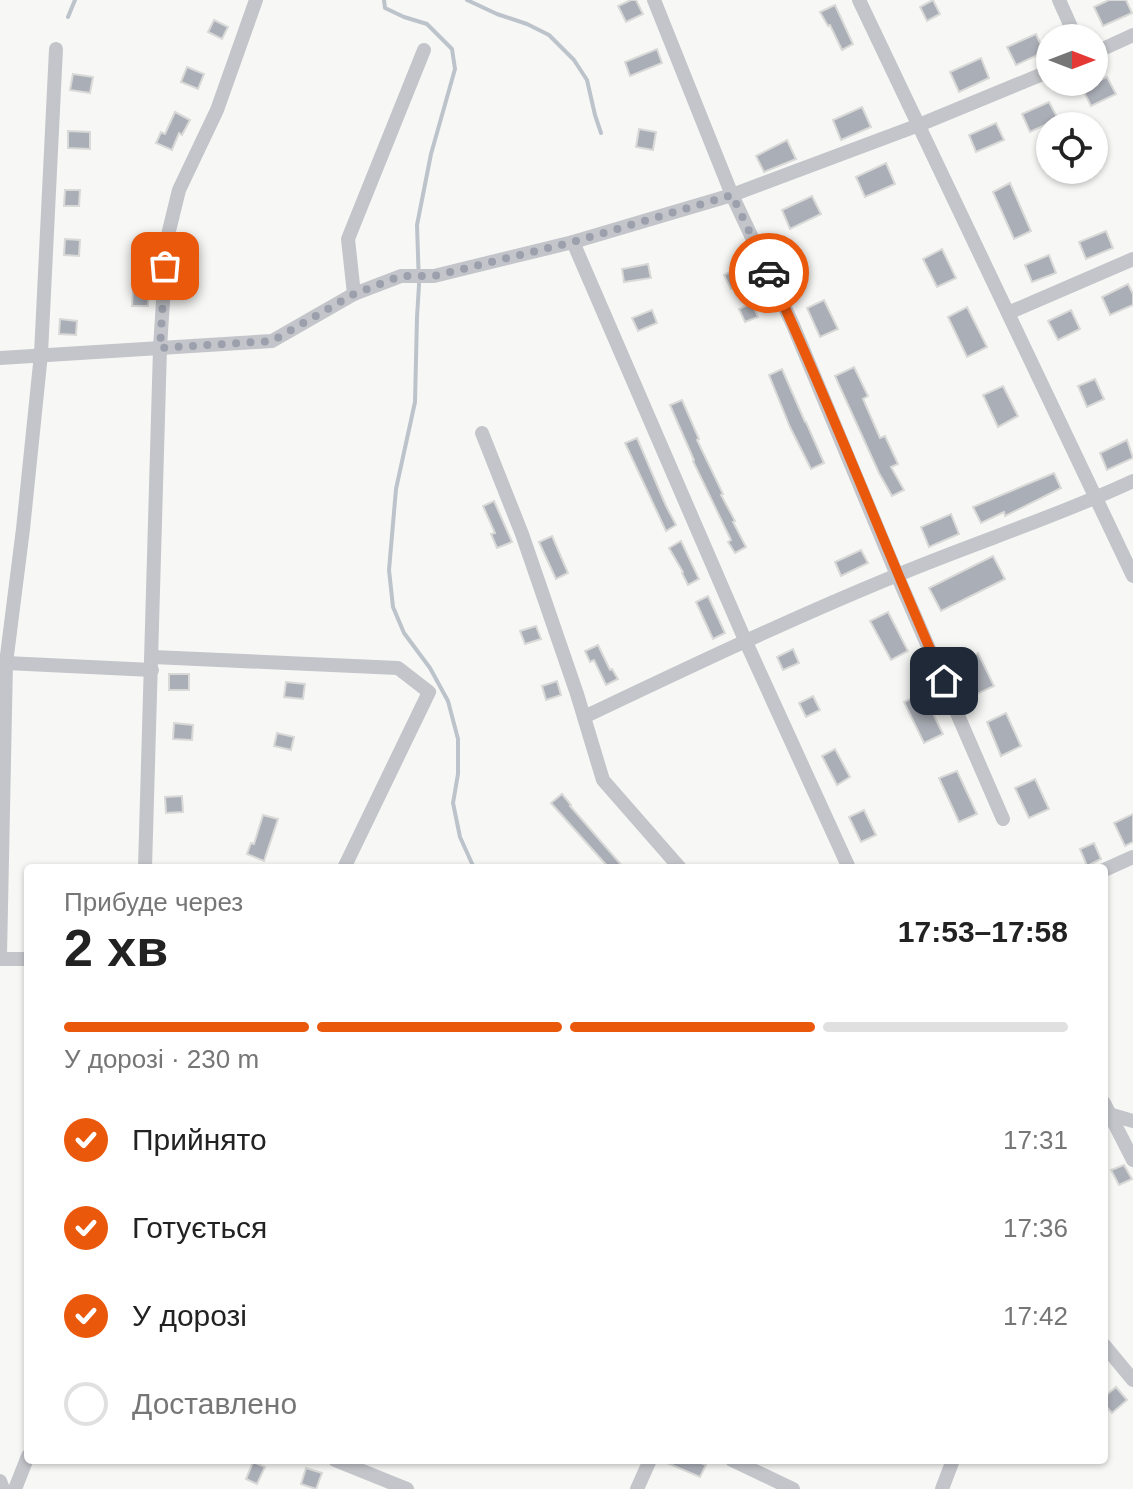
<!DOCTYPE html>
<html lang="uk">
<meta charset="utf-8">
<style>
:root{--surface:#fff;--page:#f2f2f2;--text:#222;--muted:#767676;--line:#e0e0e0;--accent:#ea580c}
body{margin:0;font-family:Helvetica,sans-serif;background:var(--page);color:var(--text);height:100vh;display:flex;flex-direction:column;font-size:30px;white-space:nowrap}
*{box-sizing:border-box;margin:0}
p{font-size:26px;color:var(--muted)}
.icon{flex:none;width:44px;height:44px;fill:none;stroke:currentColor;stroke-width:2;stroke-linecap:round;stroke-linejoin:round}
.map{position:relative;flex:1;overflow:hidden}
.sheet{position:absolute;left:24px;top:864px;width:1084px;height:600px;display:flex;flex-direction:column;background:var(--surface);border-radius:8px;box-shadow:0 2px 6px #0004}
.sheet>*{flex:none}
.needle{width:52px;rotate:90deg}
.tools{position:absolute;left:1036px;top:24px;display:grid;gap:16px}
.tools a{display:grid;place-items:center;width:72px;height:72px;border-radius:50%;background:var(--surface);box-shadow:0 2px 6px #0004;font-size:40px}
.pin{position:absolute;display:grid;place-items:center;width:68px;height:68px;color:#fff;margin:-34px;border-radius:16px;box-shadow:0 4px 12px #0006}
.courier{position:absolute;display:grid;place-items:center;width:80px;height:80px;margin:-40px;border:6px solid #ea580c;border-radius:50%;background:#fff;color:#222;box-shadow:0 2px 10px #0007}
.headline em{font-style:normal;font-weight:800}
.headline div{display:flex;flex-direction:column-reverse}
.headline{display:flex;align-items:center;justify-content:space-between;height:136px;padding:0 40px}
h1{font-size:52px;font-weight:800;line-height:60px}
.bar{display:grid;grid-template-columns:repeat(4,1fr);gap:12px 8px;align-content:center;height:96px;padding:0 40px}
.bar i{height:10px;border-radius:6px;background:var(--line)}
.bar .active{background:var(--accent)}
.bar p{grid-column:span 4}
ol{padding:0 40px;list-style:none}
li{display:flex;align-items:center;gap:24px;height:88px}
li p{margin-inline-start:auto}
li .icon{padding:8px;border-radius:50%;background:var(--accent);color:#fff;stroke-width:4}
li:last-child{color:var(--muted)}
li i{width:44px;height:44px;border:4px solid var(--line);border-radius:50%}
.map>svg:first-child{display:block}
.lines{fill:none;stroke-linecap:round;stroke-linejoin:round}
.stream{stroke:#bdc3cb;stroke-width:4}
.building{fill:#aaaeb6;stroke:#d9d9d8;stroke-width:2}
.minor{stroke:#c3c5ca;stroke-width:14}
.done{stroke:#9ba0ac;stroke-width:8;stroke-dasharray:0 14.4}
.route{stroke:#ea580c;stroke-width:10}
</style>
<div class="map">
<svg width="1133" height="1489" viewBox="0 0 1133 1489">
<rect width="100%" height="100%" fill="#f7f8f5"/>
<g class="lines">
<g class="stream">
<path d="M384,0L385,8L404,17L427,24L452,49L455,69L431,154L417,225L419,285L417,317L415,402L396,489L389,570L393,607L404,633L430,668L448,701L458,739V774L453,803L460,837L474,868"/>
<path d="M467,0L497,14L527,24L549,35L574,60L587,80L595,115L601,133"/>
<path d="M68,17L75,0"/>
</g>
</g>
<g class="building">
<path d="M631,0H636L643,14L626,22L618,6Z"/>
<path d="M933,0L940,14L927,21L920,7Z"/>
<path d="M1109,0H1126L1132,13L1103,26L1094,7Z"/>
<path d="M835,5L853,44L842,50L830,25L828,26L820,12Z"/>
<path d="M214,20L228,27L222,39L208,32Z"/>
<path d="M1036,34L1044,52L1016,65L1007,47Z"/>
<path d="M657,49L662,63L630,76L625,62Z"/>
<path d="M981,58L989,78L959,92L950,72Z"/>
<path d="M187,67L204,74L198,89L181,82Z"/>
<path d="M73,74L93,77L90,93L70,90Z"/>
<path d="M1107,77L1116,94L1091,106L1082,88Z"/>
<path d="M1049,102L1058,119L1030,132L1022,114Z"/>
<path d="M862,107L871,127L841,140L833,120Z"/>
<path d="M175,112L190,120L182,135L179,133L172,150L156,143L161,132L165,134Z"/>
<path d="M996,123L1004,140L976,152L969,135Z"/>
<path d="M639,129L656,132L653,150L636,147Z"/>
<path d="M68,131L90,132V149L68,148Z"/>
<path d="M787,140L796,159L764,172L756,156Z"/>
<path d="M886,163L895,184L865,197L856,177Z"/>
<path d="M1010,183L1031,231L1014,239L993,192Z"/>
<path d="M65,190H80L79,206H64Z"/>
<path d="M812,196L821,214L790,229L782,210Z"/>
<path d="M1106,231L1113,248L1086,259L1079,242Z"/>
<path d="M65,239L80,240L79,256L64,255Z"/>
<path d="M942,249L956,278L937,287L923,259Z"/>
<path d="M1049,255L1056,273L1032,282L1025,265Z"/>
<path d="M648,264L651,278L624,282L622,269Z"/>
<path d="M737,268L745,282L731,289L724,275Z"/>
<path d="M1128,284L1133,294V305L1110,315L1102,297Z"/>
<path d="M133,290L149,291L148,306H132Z"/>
<path d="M824,300L838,329L820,337L807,308Z"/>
<path d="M752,303L758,317L745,322L739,309Z"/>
<path d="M967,307L987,347L967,357L948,317Z"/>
<path d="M652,310L657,323L638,331L632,318Z"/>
<path d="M1071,310L1080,329L1058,340L1048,321Z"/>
<path d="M60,319L77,321L76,335L59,334Z"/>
<path d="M854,367L868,396L863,399L880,438L885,436L898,464L891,467L904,490L892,496L879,473L835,376Z"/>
<path d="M782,369L805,422H806L824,463L811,469L790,427L769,375Z"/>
<path d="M1095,379L1104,399L1087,407L1078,386Z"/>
<path d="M1003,386L1018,416L998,427L983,395Z"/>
<path d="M682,400L699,439L697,440L723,494L721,495L735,521L733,522L746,547L735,553L728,542L731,540L693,461L694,460L670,405Z"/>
<path d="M637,438L666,506L676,525L666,531L625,443Z"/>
<path d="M1127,440L1133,458L1107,470L1100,453Z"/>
<path d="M1054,473L1061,488L1005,516L1004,512L981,523L973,507Z"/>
<path d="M494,501L512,542L497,548L491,534L495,533L483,506Z"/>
<path d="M951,514L959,534L929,547L921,527Z"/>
<path d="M552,536L568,573L556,579L539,542Z"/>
<path d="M681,541L699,579L688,585L682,573L683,572L669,548Z"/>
<path d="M861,550L868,563L841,576L835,562Z"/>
<path d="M993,556L1005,579L941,611L929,588Z"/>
<path d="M708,596L725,633L713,639L696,602Z"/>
<path d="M888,612L908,651L891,660L870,621Z"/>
<path d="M536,626L541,639L525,644L520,631Z"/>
<path d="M598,645L610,670L612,669L618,679L606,685L594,660L590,662L585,651Z"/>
<path d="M793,649L799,663L783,670L777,657Z"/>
<path d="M978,653L994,686L975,695L960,662Z"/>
<rect x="169" y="674" width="20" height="16"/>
<path d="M557,681L561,695L546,700L542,686Z"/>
<path d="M286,682L305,684L303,699L284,697Z"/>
<path d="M923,693L943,734L924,743L904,702Z"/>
<path d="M813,696L820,710L806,717L799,703Z"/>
<path d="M1006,713L1021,746L1001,756L987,722Z"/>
<path d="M174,723L193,725L192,740L173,739Z"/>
<path d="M277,733L294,737L291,750L274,746Z"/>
<path d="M835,749L850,777L837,785L822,756Z"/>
<path d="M957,771L977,814L959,822L939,778Z"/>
<path d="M1035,779L1049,809L1029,818L1015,788Z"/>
<path d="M562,794L571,805L570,806L624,868H609L551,803Z"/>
<path d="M182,796L183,812L166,813L165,797Z"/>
<path d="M864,810L876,835L861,842L849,817Z"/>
<path d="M1133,814V842L1125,846L1114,823Z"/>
<path d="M263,815L278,819L264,861L247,854L251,843L254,844Z"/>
<path d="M1094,843L1101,859L1087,866L1080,849Z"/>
<path d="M1124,1165L1132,1179L1119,1185L1111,1170Z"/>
<path d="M1116,1387L1127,1400L1112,1413L1104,1404V1397Z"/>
<path d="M660,1460H694L706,1465L700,1477Z"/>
<path d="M253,1462L265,1467L257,1484L246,1479Z"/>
<path d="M306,1468L322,1473L316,1489L301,1484Z"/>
</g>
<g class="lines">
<g class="minor">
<path d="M654,0L732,195L793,325L897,575L1003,819"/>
<path d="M859,0L1133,576"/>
<path d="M1059,0L1076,38"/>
<path d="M1094,53L1133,35"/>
<path d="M573,242L745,640L849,868"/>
<path d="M354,294L348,239L424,50"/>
<path d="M1008,313L1133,259"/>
<path d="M0,358L272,341L354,294L401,276H434L573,242L732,195L919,125L1050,71"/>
<path d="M482,433L522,534L577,694L603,780L680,868"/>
<path d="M153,657L398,668L429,692L344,868"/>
<path d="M6,663L152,670"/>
<path d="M584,717C687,668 790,619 895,576C974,543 1056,517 1133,481"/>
<path d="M145,868L160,348L167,239L179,190L217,110L256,0"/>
<path d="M1104,870L1133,857"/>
<path d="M0,956L6,663L23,529L41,354L56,49"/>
<path d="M0,959H28"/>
<path d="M1104,1103L1133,1160"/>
<path d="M1109,1114L1133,1121"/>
<path d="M1104,1345L1133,1380"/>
<path d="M335,1460L407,1489"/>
<path d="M732,1460L793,1489"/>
<path d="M0,1481L3,1489"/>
<path d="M15,1489L28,1456"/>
<path d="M637,1489L650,1460"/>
<path d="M942,1489L953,1460"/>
</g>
</g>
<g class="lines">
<path class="done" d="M165,266L160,348L272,341L354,294L401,276H434L573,242L732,195L769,273"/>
<path class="route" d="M769,273C832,407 884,546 944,681"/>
</g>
</svg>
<div class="tools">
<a><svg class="needle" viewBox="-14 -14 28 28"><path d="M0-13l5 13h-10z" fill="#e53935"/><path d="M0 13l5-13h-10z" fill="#767676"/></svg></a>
<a><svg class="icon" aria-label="locate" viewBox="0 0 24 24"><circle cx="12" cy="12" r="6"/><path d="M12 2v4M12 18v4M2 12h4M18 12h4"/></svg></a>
</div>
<div class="pin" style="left:165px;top:266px;background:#ea580c"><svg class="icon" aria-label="bag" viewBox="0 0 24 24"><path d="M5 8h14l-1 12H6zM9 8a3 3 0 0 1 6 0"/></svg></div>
<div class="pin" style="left:944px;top:681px;background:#1f2937"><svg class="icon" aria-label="home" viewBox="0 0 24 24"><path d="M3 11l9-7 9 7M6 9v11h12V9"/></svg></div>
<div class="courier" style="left:769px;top:273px"><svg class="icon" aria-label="car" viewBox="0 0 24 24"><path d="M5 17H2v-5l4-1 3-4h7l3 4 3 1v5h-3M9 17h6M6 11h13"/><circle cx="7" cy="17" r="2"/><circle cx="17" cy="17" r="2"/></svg></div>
<section class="sheet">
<div class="headline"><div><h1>2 хв</h1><p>Прибуде через</p></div><em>17:53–17:58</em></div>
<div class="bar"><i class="active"></i><i class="active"></i><i class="active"></i><i></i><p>У дорозі · 230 m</p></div>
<ol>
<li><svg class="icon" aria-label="check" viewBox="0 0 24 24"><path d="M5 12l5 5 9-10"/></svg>Прийнято<p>17:31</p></li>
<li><svg class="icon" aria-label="check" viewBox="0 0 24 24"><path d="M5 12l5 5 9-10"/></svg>Готується<p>17:36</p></li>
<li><svg class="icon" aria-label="check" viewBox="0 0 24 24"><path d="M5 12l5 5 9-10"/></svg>У дорозі<p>17:42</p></li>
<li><i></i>Доставлено</li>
</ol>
</section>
</div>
